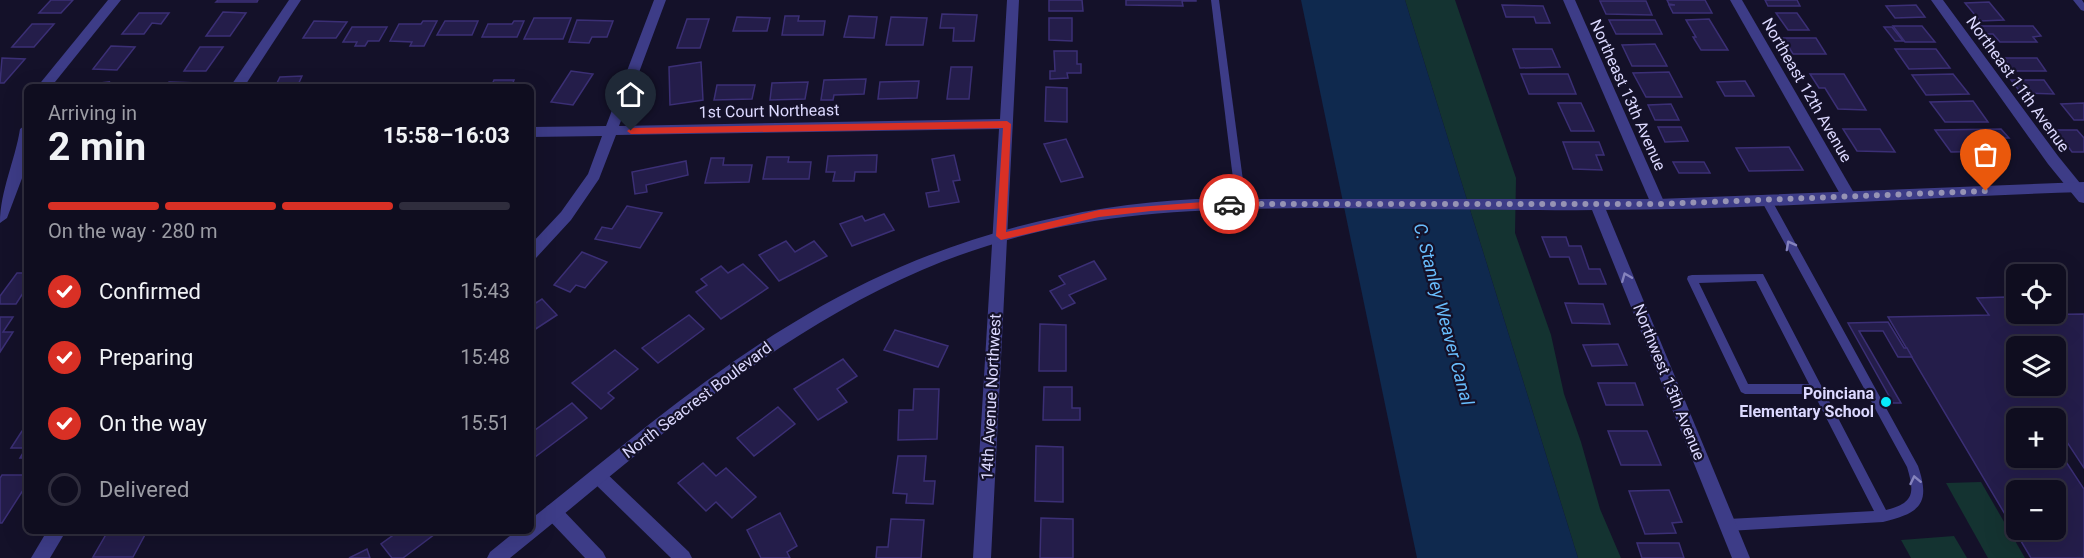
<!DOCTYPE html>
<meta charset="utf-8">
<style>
:root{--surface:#0f0d1f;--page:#181628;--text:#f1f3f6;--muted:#9b9ca4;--line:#2f2d3d;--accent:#d93025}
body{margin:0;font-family:Roboto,sans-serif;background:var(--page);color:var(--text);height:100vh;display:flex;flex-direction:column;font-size:22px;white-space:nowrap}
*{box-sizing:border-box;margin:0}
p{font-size:20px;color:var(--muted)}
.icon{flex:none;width:33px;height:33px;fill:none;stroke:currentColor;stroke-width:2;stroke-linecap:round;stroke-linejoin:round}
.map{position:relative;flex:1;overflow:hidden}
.panel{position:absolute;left:24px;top:84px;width:510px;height:450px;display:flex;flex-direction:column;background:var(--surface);border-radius:9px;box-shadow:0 6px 24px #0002,0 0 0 2px var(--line)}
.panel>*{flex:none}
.controls{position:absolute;left:2006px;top:264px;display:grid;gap:12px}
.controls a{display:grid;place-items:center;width:60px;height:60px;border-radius:9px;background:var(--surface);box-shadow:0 6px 24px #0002,0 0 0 2px var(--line);font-size:30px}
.pin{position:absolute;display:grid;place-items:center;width:51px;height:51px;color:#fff;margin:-62px -26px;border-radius:50% 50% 50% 0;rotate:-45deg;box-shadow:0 0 6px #0007}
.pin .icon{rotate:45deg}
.courier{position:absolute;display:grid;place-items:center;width:60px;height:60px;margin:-30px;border:4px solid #d93025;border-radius:50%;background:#fff;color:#222;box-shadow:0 2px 8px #0007}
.headline em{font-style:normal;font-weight:700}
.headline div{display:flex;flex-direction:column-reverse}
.headline{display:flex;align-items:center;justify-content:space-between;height:102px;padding:0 24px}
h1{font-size:39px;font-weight:700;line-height:45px}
.bar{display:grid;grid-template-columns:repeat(4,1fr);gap:9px 6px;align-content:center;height:72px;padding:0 24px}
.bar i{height:8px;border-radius:4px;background:var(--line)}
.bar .active{background:var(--accent)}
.bar p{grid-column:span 4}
ol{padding:0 24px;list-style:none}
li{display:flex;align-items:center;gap:18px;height:66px}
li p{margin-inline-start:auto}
li .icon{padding:6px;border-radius:50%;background:var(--accent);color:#fff;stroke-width:4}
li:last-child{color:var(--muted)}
li i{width:33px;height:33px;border:3px solid var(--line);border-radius:50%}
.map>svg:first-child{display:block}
.green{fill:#143331}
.water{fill:#0f294e}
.building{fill:#241d4a;stroke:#3b2f75;stroke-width:1.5;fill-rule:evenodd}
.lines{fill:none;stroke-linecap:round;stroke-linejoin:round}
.service{fill:#3d3c87;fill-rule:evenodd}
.minor{fill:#3d3c87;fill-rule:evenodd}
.tertiary{fill:#3d3c87;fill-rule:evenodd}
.oneway{stroke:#8583bd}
.route{fill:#d93025}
.done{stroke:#9693b4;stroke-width:6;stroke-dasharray:0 10.8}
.poi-dot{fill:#08ebfc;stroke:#141129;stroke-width:2}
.labels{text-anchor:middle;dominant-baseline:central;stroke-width:4.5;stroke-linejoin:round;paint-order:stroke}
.street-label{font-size:16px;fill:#dcd9ff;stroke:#141129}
.poi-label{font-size:16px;font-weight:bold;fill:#dcd9ff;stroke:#141129;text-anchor:end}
.water-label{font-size:18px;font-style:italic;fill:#68bdfd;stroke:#141129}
</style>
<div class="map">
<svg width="2084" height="558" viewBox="0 0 2084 558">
<rect width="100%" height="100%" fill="#141129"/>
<g class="green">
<path d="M1405,0H1455L1516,178L1515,233L1551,335L1564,394L1581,442L1600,509L1621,558H1578Z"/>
<path d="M1981,482L2025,558H1988L1946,483Z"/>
<path d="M1954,536L1967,558H1911L1901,540Z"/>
</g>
<path class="water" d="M1301,0H1405L1578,558H1417Z"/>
<g class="building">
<path d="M51,0H73L61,13H39Z"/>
<path d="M218,0H258L257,2H216Z"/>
<path d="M1049,0H1082L1083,11H1049Z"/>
<path d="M1126,0H1196V1H1182L1183,6L1126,5Z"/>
<path d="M1667,0H1705L1712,13H1673L1669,5H1675L1669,4Z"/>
<path d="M1765,0H1797L1800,6H1768Z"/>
<path d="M1600,1H1646L1652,15L1606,14Z"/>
<path d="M1989,2L2004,20L1980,21L1965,3Z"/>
<path d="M1502,5L1543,6L1550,23H1536L1534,17H1506Z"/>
<path d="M1916,5L1925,17L1895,18L1886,6Z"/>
<path d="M223,12L246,13L230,36H206Z"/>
<path d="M139,13H169L161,24L152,23L144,34H122Z"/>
<path d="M1776,13H1797L1809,30H1788Z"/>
<path d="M942,14L977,15L974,41H953L954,28H940Z"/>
<path d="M785,16H799L798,21H825L823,35H782Z"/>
<path d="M849,16L877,17L874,38L844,37Z"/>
<path d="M737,17L770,18L767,31H733Z"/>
<path d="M891,17L927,18L923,45H886Z"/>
<path d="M534,18H571L563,39H524Z"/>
<path d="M1049,18H1072V41L1049,40Z"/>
<path d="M687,19H709L700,48H677Z"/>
<path d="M1709,19L1728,50H1701L1693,37H1696L1686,20Z"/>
<path d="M577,20L613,21L607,37H592L589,43L569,42Z"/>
<path d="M1609,20H1655L1662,34H1616Z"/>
<path d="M314,21L347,22L336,38H303Z"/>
<path d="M423,21H437L424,46H410L412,42L390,41L399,24H421Z"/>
<path d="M445,21H478L472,35H437Z"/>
<path d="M514,21H524L517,37H482L488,24H512Z"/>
<path d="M32,24H54L34,47H12Z"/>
<path d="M1893,26H1922L1935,42H1905Z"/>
<path d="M1978,26H2033L2041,36L2033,37L2037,42H2000L1993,34H1984Z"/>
<path d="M352,27H387L379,41H368L365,46H355L357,42H343Z"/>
<path d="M1884,27H1892L1903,41H1895Z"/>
<path d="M1783,38H1816L1826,54H1793Z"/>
<path d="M1655,44L1667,66H1632L1622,45Z"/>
<path d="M111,46L135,47L117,70L93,69Z"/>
<path d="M200,47H223L206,71H184Z"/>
<path d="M1513,49H1552L1560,67L1520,68Z"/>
<path d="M1895,49H1936L1950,68L1909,69Z"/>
<path d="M1054,51H1077V64H1081V73H1067L1068,78L1050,79V71H1055Z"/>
<path d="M2,58L25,59L4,83H0Z"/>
<path d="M2004,58H2037L2046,71H2013Z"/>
<path d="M701,62L703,100L670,105L669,67Z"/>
<path d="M951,67H972L969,99H947Z"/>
<path d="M571,71L593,74L573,105L551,102Z"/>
<path d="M1669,72L1682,97H1646L1633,73Z"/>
<path d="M1521,74H1568L1576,94H1529Z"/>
<path d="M1810,74H1844L1866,110L1838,109L1825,88H1819Z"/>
<path d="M1953,74L1969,94L1926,95L1912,75Z"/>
<path d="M302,76L297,87H275L280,77Z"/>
<path d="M866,79L864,94L834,95L833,100H821L824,80Z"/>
<path d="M494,80H514L512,85L532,86L531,88L491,87Z"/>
<path d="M2011,80H2044L2054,94L2021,93Z"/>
<path d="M919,81L917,98L878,99L880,82Z"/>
<path d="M1745,81L1754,96H1725L1717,82Z"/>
<path d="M109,82L106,87H82L83,85Z"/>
<path d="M169,82L199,83L196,87H166Z"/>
<path d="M808,82L805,99L770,100L772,83Z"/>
<path d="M385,84H426L424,87H384Z"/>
<path d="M717,85H755L752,99L714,100Z"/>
<path d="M1046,87L1067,88V122L1045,121Z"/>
<path d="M1973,101L1988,122H1945L1930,102Z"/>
<path d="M1558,103H1581L1594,131H1571Z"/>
<path d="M2084,103V120H2074L2061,104Z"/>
<path d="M1671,104L1679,120H1655L1648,105Z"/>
<path d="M1658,127H1681L1688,141L1665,142Z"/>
<path d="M1843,129H1880L1895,152L1857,151Z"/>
<path d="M2001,129L2009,138H1998L2007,151L1951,152L1935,130Z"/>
<path d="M2056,130H2077L2084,138V152H2072Z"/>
<path d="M1066,139L1083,177L1061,182L1044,144Z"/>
<path d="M1563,142H1599L1604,155H1596L1602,170L1573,169Z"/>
<path d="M1789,147L1803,170L1749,171L1736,148Z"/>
<path d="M877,155L876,172H855L854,181H833L835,172H826L828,156Z"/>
<path d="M954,155L960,180L953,181L959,202L929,207L926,193L939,191L932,159Z"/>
<path d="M767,157H789L788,162H811L809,179H763Z"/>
<path d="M711,158H724L723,165H752L749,182L705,183Z"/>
<path d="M686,161L688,175L646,185L647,192L635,194L632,172Z"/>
<path d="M1673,162H1704L1710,173H1679Z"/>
<path d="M627,206L662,213L640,248L595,239L602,227L612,229Z"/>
<path d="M884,214L894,230L852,246L840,224L862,216L865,221Z"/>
<path d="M1542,237H1566L1569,246H1581L1589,269H1600L1606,284H1579L1569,257H1550Z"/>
<path d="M786,241L795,252L814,241L827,256L779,281L759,255Z"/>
<path d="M582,252L607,262L585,288L576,285L570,292L554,285Z"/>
<path d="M1094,261L1106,279L1069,295L1075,303L1062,309L1050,291L1065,284L1059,276Z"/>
<path d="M743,264L768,288L721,319L696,292L707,285L701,279L721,266L728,273Z"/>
<path d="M17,273H27V293H23L16,304H0V296Z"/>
<path d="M2006,297L2018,315L2084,314V468L2065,439H2055V418H2016V458H2055V445L2084,489V558H2031L1888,317L1989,315L1977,298ZM2016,346H2055V386H2016ZM2016,490H2055V530H2016Z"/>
<path d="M542,299L557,315L531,332V306Z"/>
<path d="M1565,303L1603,304L1610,324L1572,323Z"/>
<path d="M689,315L704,329L658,363L642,348Z"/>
<path d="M0,317H13L3,332H13L0,352Z"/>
<path d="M1888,322L1904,348H1907L1912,357H1898L1883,331H1859L1901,403H1893L1848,323Z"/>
<path d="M1040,324L1066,325V371H1039Z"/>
<path d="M895,330L948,346L938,367L884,350Z"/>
<path d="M1618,344L1627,365L1592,366L1583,345Z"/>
<path d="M615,350L638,369L608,393L614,398L601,409L572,383Z"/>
<path d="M843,359L857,376L837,389L847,402L818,420L794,389Z"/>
<path d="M1598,383H1635L1643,405H1606Z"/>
<path d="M1044,387H1072V408H1080V420H1043Z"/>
<path d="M914,389H939L937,439L898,440L899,410H913Z"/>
<path d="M572,403L587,418L535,457L531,453V433Z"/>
<path d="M778,407L795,424L754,456L737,438Z"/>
<path d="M22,431H27V458H20L26,448H11Z"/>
<path d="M1608,431H1647L1661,465H1621Z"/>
<path d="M1036,446L1063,447V502L1035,501Z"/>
<path d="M898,456H926L924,481H935L933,504L906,503L907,494L893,493Z"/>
<path d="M703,463L716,476L726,468L756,497L732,518L716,502L706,511L678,483Z"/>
<path d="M2,475H27V484L2,523H0V478Z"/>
<path d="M1669,490L1682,522L1672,523L1676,533L1645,534L1629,491Z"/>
<path d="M780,513L797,546L787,552L790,558H761L747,530Z"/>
<path d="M1041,518L1073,519V558H1040Z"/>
<path d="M891,519L924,520L921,558H876L877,547H888Z"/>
<path d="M108,531H147L133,557H93Z"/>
<path d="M399,531H439L403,558H392L381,544Z"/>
<path d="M1637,543H1679L1684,558H1642Z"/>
<path d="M367,549L370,558H349Z"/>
</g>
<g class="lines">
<g class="service">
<path d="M1211,0H1219L1246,203L1241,207L1236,203Z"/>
<path d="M2073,0H2082L2084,3V11L2081,10Z"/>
<path d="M1766,196L1770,197L1918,466C1931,504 1920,513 1883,522L1728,531L1724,529L1722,525L1724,521L1728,519L1874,511L1814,394H1745L1741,392L1687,279L1688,276L1692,275L1763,274L1886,510C1914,503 1915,493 1907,467L1761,200ZM1756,281L1809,384H1748L1699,283Z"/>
</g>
<g class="minor">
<path d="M108,0H121L51,87H37Z"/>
<path d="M289,0H301L244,87H230Z"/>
<path d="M654,0H666L619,126L1000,119L1007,0H1019L991,558H973L999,129L616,135L599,179L571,220L536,258L531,260V244L561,212L588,174L602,136L531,137V127L606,126Z"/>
<path d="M1563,0H1575L1665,204L1663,208H1653L1651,204Z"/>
<path d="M1730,0H1742L1854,193L1856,197L1854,201H1844Z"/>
<path d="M1931,0H1943L2058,156L2084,188V203L2079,202L2048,164Z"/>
<path d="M27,124V165L7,218L0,223C0,191 15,161 20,129Z"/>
<path d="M1597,200L1604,205L1750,558H1732L1590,205Z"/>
<path d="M598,468L604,471L689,552L692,558H671L592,481L589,476L592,471Z"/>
<path d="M553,504L559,506L603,552L606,558H585L547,518L544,512L547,506Z"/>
<path d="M47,531H66L50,558H31Z"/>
</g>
<path class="tertiary" d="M2084,182V192C1921,197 1759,210 1596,210C1501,211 1405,208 1310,208C1170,209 1053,214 922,270C766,337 641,453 510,558H487L490,552L516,531H531V519C621,448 708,372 808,314C926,244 1059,206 1196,199H1658Z"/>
</g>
<defs><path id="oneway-chevron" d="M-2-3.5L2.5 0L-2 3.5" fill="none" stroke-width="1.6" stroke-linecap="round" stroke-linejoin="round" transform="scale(1.5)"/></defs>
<g class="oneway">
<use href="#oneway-chevron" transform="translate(1790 245) rotate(-118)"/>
<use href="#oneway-chevron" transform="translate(1626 277) rotate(-112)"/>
<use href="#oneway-chevron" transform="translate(1915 480) rotate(-102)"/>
</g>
<path class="route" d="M1007,121L1011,124L1006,232L1099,210L1229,200L1233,204L1229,207L1151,211L1099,217L1001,240L996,236L1003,128L631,134L627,131L631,128Z"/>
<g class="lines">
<path class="done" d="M1229,204H1658L1986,191"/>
</g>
<circle class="poi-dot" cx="1886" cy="402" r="6"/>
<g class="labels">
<g class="street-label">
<text transform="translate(2018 84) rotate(54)">Northeast 11th Avenue</text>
<text transform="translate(1807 90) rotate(60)">Northeast 12th Avenue</text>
<text transform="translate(1628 95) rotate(66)">Northeast 13th Avenue</text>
<text transform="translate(769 111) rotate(-1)">1st Court Northeast</text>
<text transform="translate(1669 382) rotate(68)">Northwest 13th Avenue</text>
<text transform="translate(991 397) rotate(-87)">14th Avenue Northwest</text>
<text transform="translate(697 400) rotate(-37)">North Seacrest Boulevard</text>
</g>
<g class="poi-label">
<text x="1874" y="393">Poinciana<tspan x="1874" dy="18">Elementary School</tspan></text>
</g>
<g class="water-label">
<text transform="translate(1444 314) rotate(75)">C. Stanley Weaver Canal</text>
</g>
</g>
</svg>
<div class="controls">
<a><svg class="icon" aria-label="locate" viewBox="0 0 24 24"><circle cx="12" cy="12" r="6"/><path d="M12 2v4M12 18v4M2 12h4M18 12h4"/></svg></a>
<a><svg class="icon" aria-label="layers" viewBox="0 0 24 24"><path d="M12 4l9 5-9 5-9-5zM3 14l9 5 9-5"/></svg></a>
<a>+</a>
<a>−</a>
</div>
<div class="pin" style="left:1986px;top:191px;background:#ea580c"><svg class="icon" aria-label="bag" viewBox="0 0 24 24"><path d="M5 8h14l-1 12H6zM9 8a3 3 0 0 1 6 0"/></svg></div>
<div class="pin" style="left:631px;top:131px;background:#1f2937"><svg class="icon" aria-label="home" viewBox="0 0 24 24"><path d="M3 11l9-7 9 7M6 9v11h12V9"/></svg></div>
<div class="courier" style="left:1229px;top:204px"><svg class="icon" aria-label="car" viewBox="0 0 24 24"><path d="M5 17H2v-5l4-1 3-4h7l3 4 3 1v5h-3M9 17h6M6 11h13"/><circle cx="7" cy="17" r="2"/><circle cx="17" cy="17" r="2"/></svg></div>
<section class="panel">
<div class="headline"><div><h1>2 min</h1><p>Arriving in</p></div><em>15:58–16:03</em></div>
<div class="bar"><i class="active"></i><i class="active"></i><i class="active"></i><i></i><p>On the way · 280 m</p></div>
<ol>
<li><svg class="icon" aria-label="check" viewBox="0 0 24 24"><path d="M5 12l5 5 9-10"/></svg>Confirmed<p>15:43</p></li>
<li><svg class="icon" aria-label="check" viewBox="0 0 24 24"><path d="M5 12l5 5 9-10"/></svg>Preparing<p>15:48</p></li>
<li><svg class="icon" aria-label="check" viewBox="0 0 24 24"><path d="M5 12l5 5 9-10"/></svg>On the way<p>15:51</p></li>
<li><i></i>Delivered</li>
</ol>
</section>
</div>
